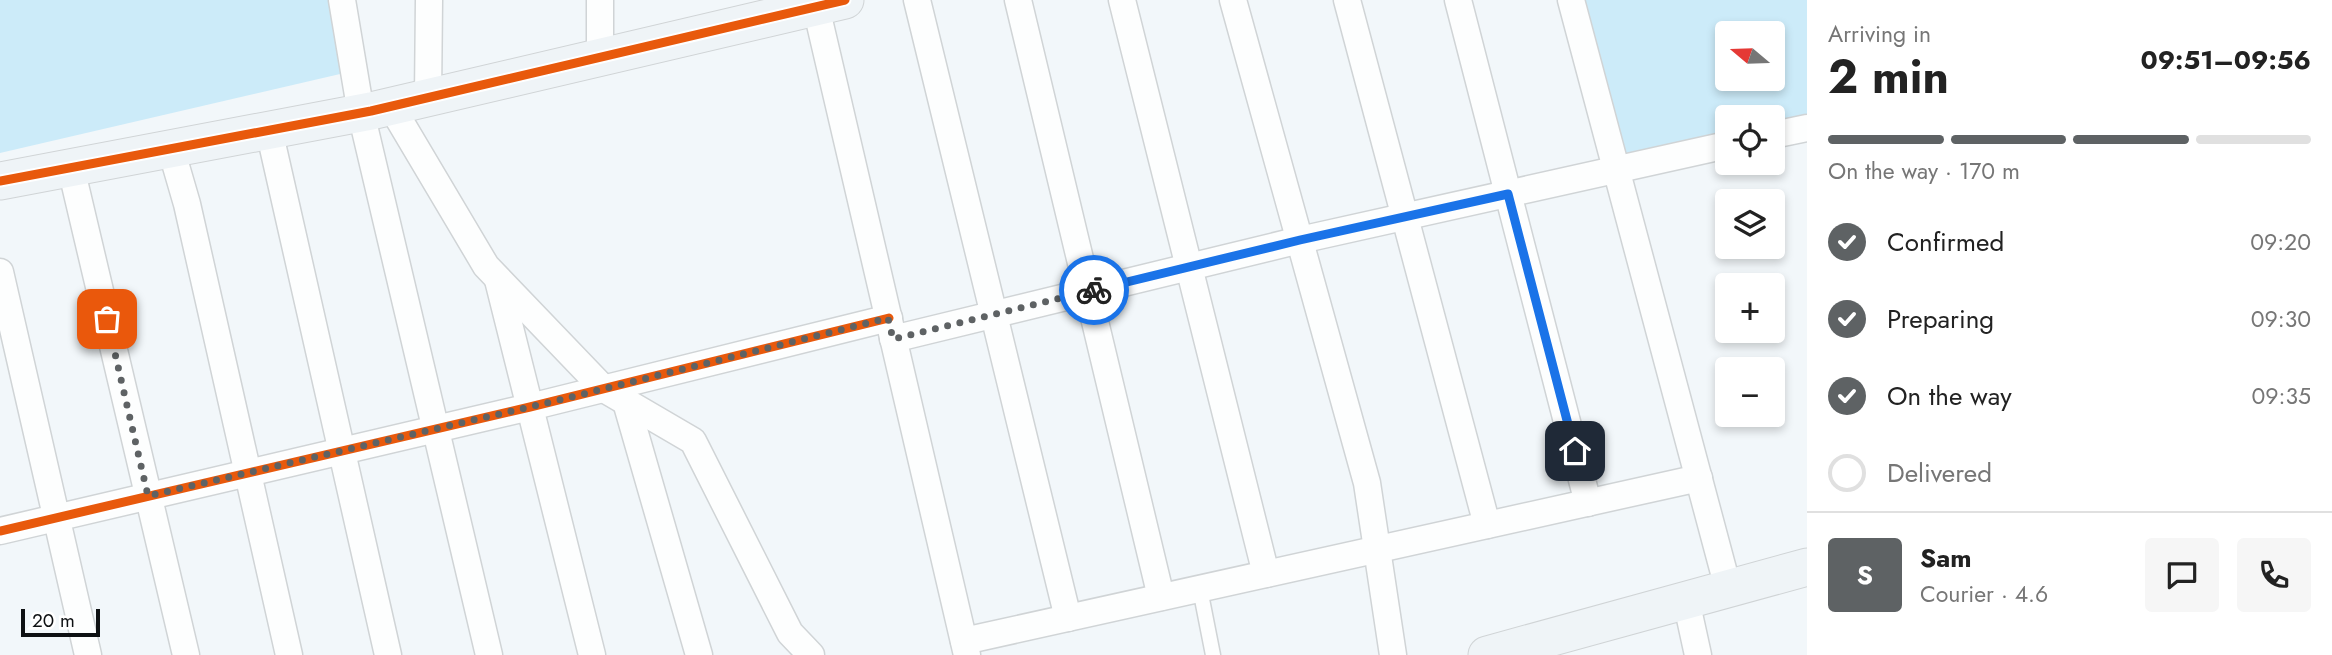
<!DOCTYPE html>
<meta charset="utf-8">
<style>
:root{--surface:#fff;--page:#f6f6f6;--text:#222;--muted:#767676;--line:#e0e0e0;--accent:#5e6264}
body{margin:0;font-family:Jost,sans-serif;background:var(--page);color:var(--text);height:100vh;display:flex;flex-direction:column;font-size:26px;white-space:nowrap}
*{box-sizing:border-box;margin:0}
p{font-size:23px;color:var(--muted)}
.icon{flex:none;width:38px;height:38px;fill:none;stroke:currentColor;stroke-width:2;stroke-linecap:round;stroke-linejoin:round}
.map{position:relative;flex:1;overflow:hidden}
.sheet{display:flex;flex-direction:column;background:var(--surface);width:525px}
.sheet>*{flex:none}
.needle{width:46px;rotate:289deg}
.buttons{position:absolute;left:1715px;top:21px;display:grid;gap:14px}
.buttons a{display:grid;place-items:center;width:70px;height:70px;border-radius:7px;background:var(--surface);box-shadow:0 4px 10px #0003;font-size:35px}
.scale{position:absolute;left:21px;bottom:18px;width:79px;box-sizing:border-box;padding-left:7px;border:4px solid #0e1113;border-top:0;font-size:19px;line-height:24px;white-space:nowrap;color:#0e1113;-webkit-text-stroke:5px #fff;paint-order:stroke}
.pin{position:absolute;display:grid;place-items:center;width:60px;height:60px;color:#fff;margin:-30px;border-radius:14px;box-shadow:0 4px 10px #0006}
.courier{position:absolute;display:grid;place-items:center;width:70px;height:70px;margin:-35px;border:5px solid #1a73e8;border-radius:50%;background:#fff;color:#222;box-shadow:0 2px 9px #0007}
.overview em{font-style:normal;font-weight:700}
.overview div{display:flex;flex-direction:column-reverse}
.overview{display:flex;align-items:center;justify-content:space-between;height:119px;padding:0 21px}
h1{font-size:46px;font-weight:700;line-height:52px}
.bar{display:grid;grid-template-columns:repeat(4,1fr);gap:10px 7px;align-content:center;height:84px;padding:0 21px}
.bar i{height:9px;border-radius:5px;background:var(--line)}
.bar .active{background:var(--accent)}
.bar p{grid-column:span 4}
.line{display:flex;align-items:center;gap:18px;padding:0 21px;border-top:2px solid var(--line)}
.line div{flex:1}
.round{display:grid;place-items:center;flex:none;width:74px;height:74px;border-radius:7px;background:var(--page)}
ol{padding:0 21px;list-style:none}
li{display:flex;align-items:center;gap:21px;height:77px}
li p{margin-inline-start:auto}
li .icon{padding:7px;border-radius:50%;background:var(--accent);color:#fff;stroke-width:4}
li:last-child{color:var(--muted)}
li i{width:38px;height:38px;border:4px solid var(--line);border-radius:50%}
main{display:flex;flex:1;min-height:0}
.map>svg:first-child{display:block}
.green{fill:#ccebf9;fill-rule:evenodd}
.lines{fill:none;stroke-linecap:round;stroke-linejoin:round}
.lane-casing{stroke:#d0d4d6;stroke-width:17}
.street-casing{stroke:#d0d4d6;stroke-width:29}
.secondary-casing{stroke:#d0d4d6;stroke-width:39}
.lane{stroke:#fdfefe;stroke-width:14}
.street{stroke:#fdfefe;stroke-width:26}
.secondary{stroke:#eff4f7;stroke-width:37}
.cycleway-casing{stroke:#fff;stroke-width:13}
.cycleway{stroke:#e8590c;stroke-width:9}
.done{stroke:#5e6264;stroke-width:7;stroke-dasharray:0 12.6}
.route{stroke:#1a73e8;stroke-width:9}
</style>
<main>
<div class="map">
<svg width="1807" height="655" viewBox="0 0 1807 655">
<rect width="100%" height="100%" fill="#f2f7fa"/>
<g class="green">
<path d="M0,0H342L353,71L0,153Z"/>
<path d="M1578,0H1807V117L1773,125V117H1727V136L1620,161ZM1727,33H1773V79H1727Z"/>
</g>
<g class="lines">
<g class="lane-casing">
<path id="lane" d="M1200,589L1213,655"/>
</g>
<g class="street-casing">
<g id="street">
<path d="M342,0L361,113L489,655"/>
<path d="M917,0L1068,618"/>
<path d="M1018,0L1161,597"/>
<path d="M1122,0L1266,574"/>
<path d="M1233,0L1367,483L1393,655"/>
<path d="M1347,0L1487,525"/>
<path d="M1458,0L1588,503"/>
<path d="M1571,0L1728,588"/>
<path d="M816,7L967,655"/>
<path d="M600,57V0"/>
<path d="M428,97L429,0"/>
<path d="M391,106L486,266L604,389L693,441L790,633L811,655"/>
<path d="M269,130L388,655"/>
<path d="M1773,135L1807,128"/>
<path d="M171,149L187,204L289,655"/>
<path d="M71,168L186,655"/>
<path d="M0,272L88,655"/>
<path d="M498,280L592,655"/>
<path d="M893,339L1300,240L1727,145"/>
<path d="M626,402L699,655"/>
<path d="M0,531L530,407L889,318"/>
<path d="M1686,600L1698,655"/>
<path d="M964,641L1699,478"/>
</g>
</g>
<g class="secondary-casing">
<g id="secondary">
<path d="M0,181L371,111L845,0"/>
<path d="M1487,655L1807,567"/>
</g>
</g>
<use href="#lane" class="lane"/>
<use href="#street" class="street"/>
<use href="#secondary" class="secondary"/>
<g class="cycleway-casing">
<g id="cycleway">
<path d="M0,181L371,111L845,0"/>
<path d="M0,531L530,407L889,318"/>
</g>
</g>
<use href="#cycleway" class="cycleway"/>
</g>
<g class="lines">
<path class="done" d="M107,319L148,496L555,401L888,318L893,339L1094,290"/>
<path class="route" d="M1094,290L1300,240L1508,194L1575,451"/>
</g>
</svg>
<div class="buttons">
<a><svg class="needle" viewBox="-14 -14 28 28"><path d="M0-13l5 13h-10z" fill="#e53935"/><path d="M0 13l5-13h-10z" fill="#767676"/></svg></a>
<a><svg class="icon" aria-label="locate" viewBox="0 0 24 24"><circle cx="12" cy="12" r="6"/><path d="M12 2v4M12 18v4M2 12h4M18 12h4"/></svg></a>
<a><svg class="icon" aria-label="layers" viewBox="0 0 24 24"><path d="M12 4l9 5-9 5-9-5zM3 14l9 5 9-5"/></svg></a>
<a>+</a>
<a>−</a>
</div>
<div class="scale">20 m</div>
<div class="pin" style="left:107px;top:319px;background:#ea580c"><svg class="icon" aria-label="bag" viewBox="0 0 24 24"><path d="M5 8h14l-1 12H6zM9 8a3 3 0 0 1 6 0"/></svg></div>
<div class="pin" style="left:1575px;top:451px;background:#1f2937"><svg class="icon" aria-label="home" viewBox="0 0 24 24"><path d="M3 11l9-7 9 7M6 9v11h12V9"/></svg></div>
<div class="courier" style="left:1094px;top:290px"><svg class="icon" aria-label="bike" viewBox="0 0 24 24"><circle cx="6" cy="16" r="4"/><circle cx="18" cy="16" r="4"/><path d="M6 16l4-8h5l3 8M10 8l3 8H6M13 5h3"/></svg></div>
</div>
<section class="sheet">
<div class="overview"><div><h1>2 min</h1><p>Arriving in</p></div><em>09:51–09:56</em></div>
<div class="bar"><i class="active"></i><i class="active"></i><i class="active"></i><i></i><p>On the way · 170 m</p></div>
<ol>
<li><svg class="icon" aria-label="check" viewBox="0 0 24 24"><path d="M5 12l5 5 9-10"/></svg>Confirmed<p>09:20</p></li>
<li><svg class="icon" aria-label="check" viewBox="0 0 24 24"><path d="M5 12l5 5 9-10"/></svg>Preparing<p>09:30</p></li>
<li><svg class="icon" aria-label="check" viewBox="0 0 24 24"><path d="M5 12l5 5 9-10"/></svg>On the way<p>09:35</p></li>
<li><i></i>Delivered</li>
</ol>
<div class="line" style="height:126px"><b class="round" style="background:var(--accent);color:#fff">S</b><div><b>Sam</b><p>Courier · 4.6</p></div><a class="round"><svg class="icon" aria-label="chat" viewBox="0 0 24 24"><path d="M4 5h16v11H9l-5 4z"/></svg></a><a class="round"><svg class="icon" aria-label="phone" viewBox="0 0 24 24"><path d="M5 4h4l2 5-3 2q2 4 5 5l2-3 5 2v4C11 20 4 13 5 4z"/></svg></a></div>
</section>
</main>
